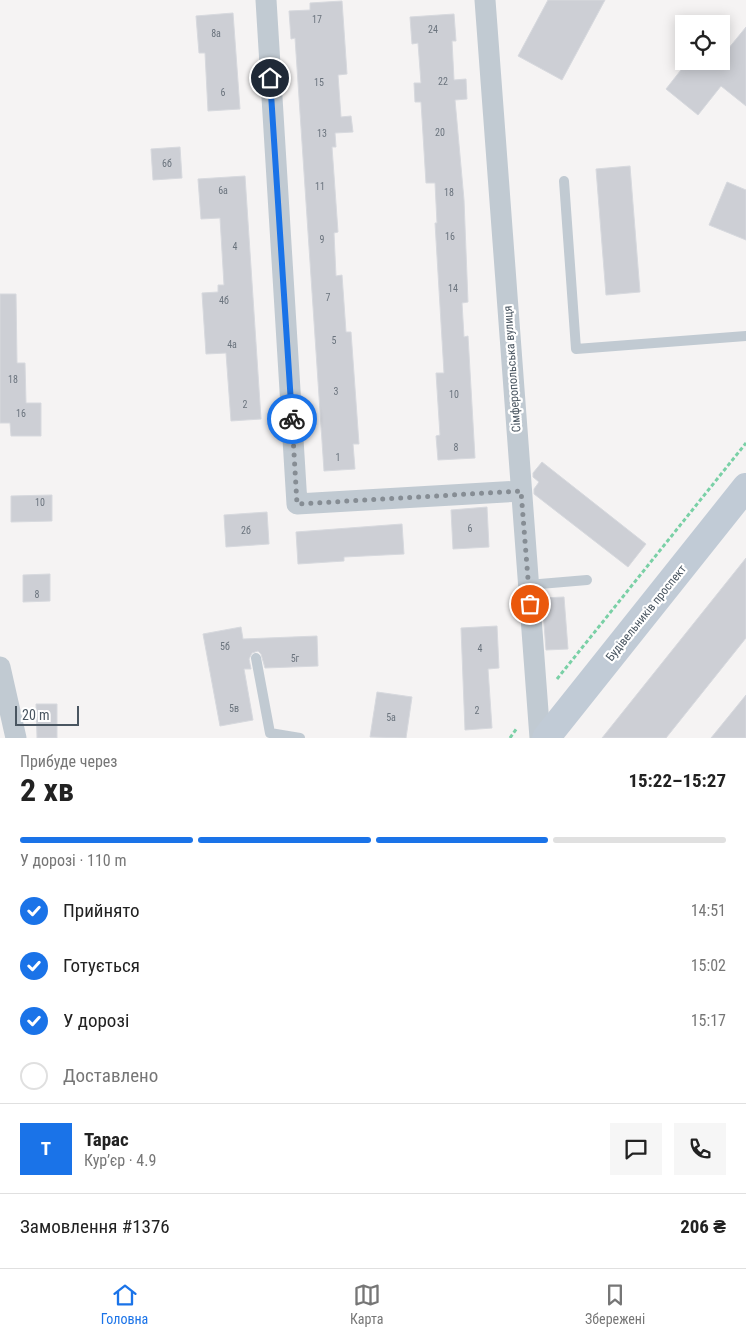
<!DOCTYPE html>
<html lang="uk">
<meta charset="utf-8">
<style>
:root{--surface:#fff;--page:#f6f6f6;--text:#222;--muted:#767676;--line:#e0e0e0;--accent:#1a73e8}
body{margin:0;font-family:"Roboto Condensed",sans-serif;background:var(--page);color:var(--text);height:100vh;display:flex;flex-direction:column;font-size:19px;white-space:nowrap}
*{box-sizing:border-box;margin:0}
p{font-size:16px;color:var(--muted)}
.icon{flex:none;width:28px;height:28px;fill:none;stroke:currentColor;stroke-width:2;stroke-linecap:round;stroke-linejoin:round}
.map{position:relative;height:738px;overflow:hidden}
.drawer{display:flex;flex-direction:column;background:var(--surface);flex:1}
.drawer>*{flex:none}
.fabs{position:absolute;left:675px;top:15px;display:grid;gap:10px}
.fabs a{display:grid;place-items:center;width:55px;height:55px;border-radius:0px;background:var(--surface);box-shadow:0 2px 12px #0003;font-size:25px}
.scale{position:absolute;left:15px;bottom:12px;width:64px;box-sizing:border-box;padding-left:5px;border:2px solid #4a5661;border-top:0;font-size:14px;line-height:18px;white-space:nowrap;color:#4a5661;-webkit-text-stroke:4px #fff;paint-order:stroke}
.pin{position:absolute;display:grid;place-items:center;width:42px;height:42px;color:#fff;margin:-21px;border:2px solid #fff;border-radius:50%;box-shadow:0 1px 5px #0007}
.courier{position:absolute;display:grid;place-items:center;width:50px;height:50px;margin:-25px;border:4px solid #1a73e8;border-radius:50%;background:#fff;color:#222;box-shadow:0 1px 6px #0007}
.overview em{font-style:normal;font-weight:700}
.overview div{display:flex;flex-direction:column-reverse}
.overview{display:flex;align-items:center;justify-content:space-between;height:85px;padding:0 20px}
h1{font-size:32px;font-weight:700;line-height:38px}
.bar{display:grid;grid-template-columns:repeat(4,1fr);gap:8px 5px;align-content:center;height:60px;padding:0 20px}
.bar i{height:6px;border-radius:4px;background:var(--line)}
.bar .current{background:var(--accent)}
.bar p{grid-column:span 4}
.line{display:flex;align-items:center;gap:12px;padding:0 20px;border-top:1px solid var(--line)}
.line div{flex:1}
.round{display:grid;place-items:center;flex:none;width:52px;height:52px;border-radius:0px;background:var(--page)}
ol{padding:0 20px;list-style:none}
li{display:flex;align-items:center;gap:15px;height:55px}
li p{margin-inline-start:auto}
li .icon{padding:5px;border-radius:50%;background:var(--accent);color:#fff;stroke-width:4}
li:last-child{color:var(--muted)}
li i{width:28px;height:28px;border:2px solid var(--line);border-radius:50%}
.tabs{display:flex;justify-content:space-around;align-items:center;height:70px;border-top:1px solid var(--line);background:var(--surface);font-size:14px;color:var(--muted)}
.tabs a{display:grid;justify-items:center;gap:2px}
.tabs .current{color:var(--accent)}
.map>svg:first-child{display:block}
.building{fill:#cdcfd5;stroke:#d7d9de}
.lines{fill:none;stroke-linecap:round;stroke-linejoin:round}
.path{stroke:#7ad0a6;stroke-width:3;stroke-dasharray:4 2.5;stroke-linecap:butt}
.lane{stroke:#c1cad2;stroke-width:10}
.street{stroke:#c1cad2;stroke-width:21}
.secondary{stroke:#c1cbd6;stroke-width:28}
.done{stroke:#868d94;stroke-width:5;stroke-dasharray:0 9}
.route{stroke:#1a73e8;stroke-width:6}
.labels{text-anchor:middle;dominant-baseline:central;stroke-width:4.5;stroke-linejoin:round;paint-order:stroke}
.number-label{font-size:10px;fill:#6b747e}
.street-label{font-size:12px;fill:#4a5661;stroke:#fff}
</style>
<div class="map">
<svg width="746" height="738" viewBox="0 0 746 738">
<rect width="100%" height="100%" fill="#f5f3f3"/>
<g class="building">
<path d="M548,0H605L562,80L518,56Z"/>
<path d="M342,1L347,74L338,75L341,117L351,116L353,132L335,133L336,147H332L338,232L334,233L336,276L342,275L346,332H351L359,444H353L355,469L324,471L295,38L291,39L289,11L310,10V3Z"/>
<path d="M233,13L240,109L208,111L205,53H199L196,16Z"/>
<path d="M454,14L456,41H452L454,80L466,79L467,99L455,100L464,200L468,302L462,303L464,337L468,336L475,458L438,460L436,436L440,435L436,373H444L435,223H437L435,183H426L421,102H415L414,83H421L418,43L412,44L410,17Z"/>
<path d="M746,27V106L721,86L698,115L666,89L688,61H721V44L728,49Z"/>
<path d="M180,147L182,178L153,180L151,149Z"/>
<path d="M630,166L640,292L606,295L596,169Z"/>
<path d="M245,176L261,419L231,421L226,353L206,354L202,293L218,292V285H224L220,218L201,219L198,179Z"/>
<path d="M727,182L746,190V240L709,225Z"/>
<path d="M0,294H16L17,363H25L26,403H41V436H11L10,423H0Z"/>
<path d="M542,462L646,544L628,567L534,494V489L539,482L533,477V473Z"/>
<path d="M52,495V521L11,522V496Z"/>
<path d="M487,507L489,547L453,549L451,510Z"/>
<path d="M267,512L269,544L226,547L224,515Z"/>
<path d="M402,524L404,554L344,557V561L298,564L296,532Z"/>
<path d="M746,558V638L666,738H602Z"/>
<path d="M50,574V601L23,602V575Z"/>
<path d="M564,597L568,649L546,650L542,598Z"/>
<path d="M497,626L499,668L488,669L492,728L465,730L461,628Z"/>
<path d="M241,627L243,639L317,636L318,666L265,668L261,654L258,651L252,653L249,659L251,669H244L253,720L220,726L203,634Z"/>
<path d="M377,692L412,697L406,738L370,737Z"/>
<path d="M746,695V738H711Z"/>
<path d="M36,704H57V738H37Z"/>
</g>
<g class="lines">
<g class="path">
<path d="M557,679L746,443"/>
<path d="M510,738L517,728"/>
</g>
<g class="lane">
<path d="M564,181L576,349L746,336"/>
<path d="M528,585L587,580"/>
<path d="M256,658L270,733L300,738"/>
</g>
<g class="street">
<path d="M266,0L297,504L521,491"/>
<path d="M485,0L540,738"/>
<path d="M0,667L16,738"/>
</g>
<path class="secondary" d="M546,738L746,487"/>
</g>
<g class="lines">
<path class="done" d="M292,419L297,504L521,491L530,604"/>
<path class="route" d="M270,78L292,419"/>
</g>
<g class="labels">
<g class="number-label">
<text x="317" y="19">17</text>
<text x="433" y="29">24</text>
<text x="216" y="33">8а</text>
<text x="443" y="81">22</text>
<text x="319" y="82">15</text>
<text x="223" y="92">6</text>
<text x="440" y="132">20</text>
<text x="322" y="133">13</text>
<text x="167" y="163">6б</text>
<text x="320" y="186">11</text>
<text x="223" y="190">6а</text>
<text x="449" y="192">18</text>
<text x="450" y="236">16</text>
<text x="322" y="239">9</text>
<text x="235" y="246">4</text>
<text x="453" y="288">14</text>
<text x="328" y="297">7</text>
<text x="224" y="300">4б</text>
<text x="334" y="340">5</text>
<text x="232" y="344">4а</text>
<text x="13" y="379">18</text>
<text x="336" y="391">3</text>
<text x="454" y="394">10</text>
<text x="245" y="404">2</text>
<text x="21" y="413">16</text>
<text x="456" y="447">8</text>
<text x="338" y="457">1</text>
<text x="40" y="502">10</text>
<text x="470" y="528">6</text>
<text x="246" y="530">2б</text>
<text x="37" y="594">8</text>
<text x="225" y="646">5б</text>
<text x="480" y="648">4</text>
<text x="295" y="658">5г</text>
<text x="234" y="708">5в</text>
<text x="477" y="710">2</text>
<text x="391" y="717">5а</text>
</g>
<g class="street-label">
<text transform="translate(512 369) rotate(-94)">Сімферопольська вулиця</text>
<text transform="translate(646 613) rotate(-51)">Будівельників проспект</text>
</g>
</g>
</svg>
<div class="fabs">
<a><svg class="icon" aria-label="locate" viewBox="0 0 24 24"><circle cx="12" cy="12" r="6"/><path d="M12 2v4M12 18v4M2 12h4M18 12h4"/></svg></a>
</div>
<div class="scale">20 m</div>
<div class="pin" style="left:530px;top:604px;background:#ea580c"><svg class="icon" aria-label="bag" viewBox="0 0 24 24"><path d="M5 8h14l-1 12H6zM9 8a3 3 0 0 1 6 0"/></svg></div>
<div class="pin" style="left:270px;top:78px;background:#1f2937"><svg class="icon" aria-label="home" viewBox="0 0 24 24"><path d="M3 11l9-7 9 7M6 9v11h12V9"/></svg></div>
<div class="courier" style="left:292px;top:419px"><svg class="icon" aria-label="bike" viewBox="0 0 24 24"><circle cx="6" cy="16" r="4"/><circle cx="18" cy="16" r="4"/><path d="M6 16l4-8h5l3 8M10 8l3 8H6M13 5h3"/></svg></div>
</div>
<section class="drawer">
<div class="overview"><div><h1>2 хв</h1><p>Прибуде через</p></div><em>15:22–15:27</em></div>
<div class="bar"><i class="current"></i><i class="current"></i><i class="current"></i><i></i><p>У дорозі · 110 m</p></div>
<ol>
<li><svg class="icon" aria-label="check" viewBox="0 0 24 24"><path d="M5 12l5 5 9-10"/></svg>Прийнято<p>14:51</p></li>
<li><svg class="icon" aria-label="check" viewBox="0 0 24 24"><path d="M5 12l5 5 9-10"/></svg>Готується<p>15:02</p></li>
<li><svg class="icon" aria-label="check" viewBox="0 0 24 24"><path d="M5 12l5 5 9-10"/></svg>У дорозі<p>15:17</p></li>
<li><i></i>Доставлено</li>
</ol>
<div class="line" style="height:90px"><b class="round" style="background:var(--accent);color:#fff">Т</b><div><b>Тарас</b><p>Кур’єр · 4.9</p></div><a class="round"><svg class="icon" aria-label="chat" viewBox="0 0 24 24"><path d="M4 5h16v11H9l-5 4z"/></svg></a><a class="round"><svg class="icon" aria-label="phone" viewBox="0 0 24 24"><path d="M5 4h4l2 5-3 2q2 4 5 5l2-3 5 2v4C11 20 4 13 5 4z"/></svg></a></div>
<div class="line" style="height:65px"><div>Замовлення #1376</div><b>206 ₴</b></div>
</section>
<nav class="tabs">
<a class="current"><svg class="icon" aria-label="home" viewBox="0 0 24 24"><path d="M3 11l9-7 9 7M6 9v11h12V9"/></svg>Головна</a>
<a><svg class="icon" aria-label="map" viewBox="0 0 24 24"><path d="M3 6l6-2 6 2 6-2v14l-6 2-6-2-6 2zM9 4v14M15 6v14"/></svg>Карта</a>
<a><svg class="icon" aria-label="saved" viewBox="0 0 24 24"><path d="M7 4h10v16l-5-4-5 4z"/></svg>Збережені</a>
</nav>
